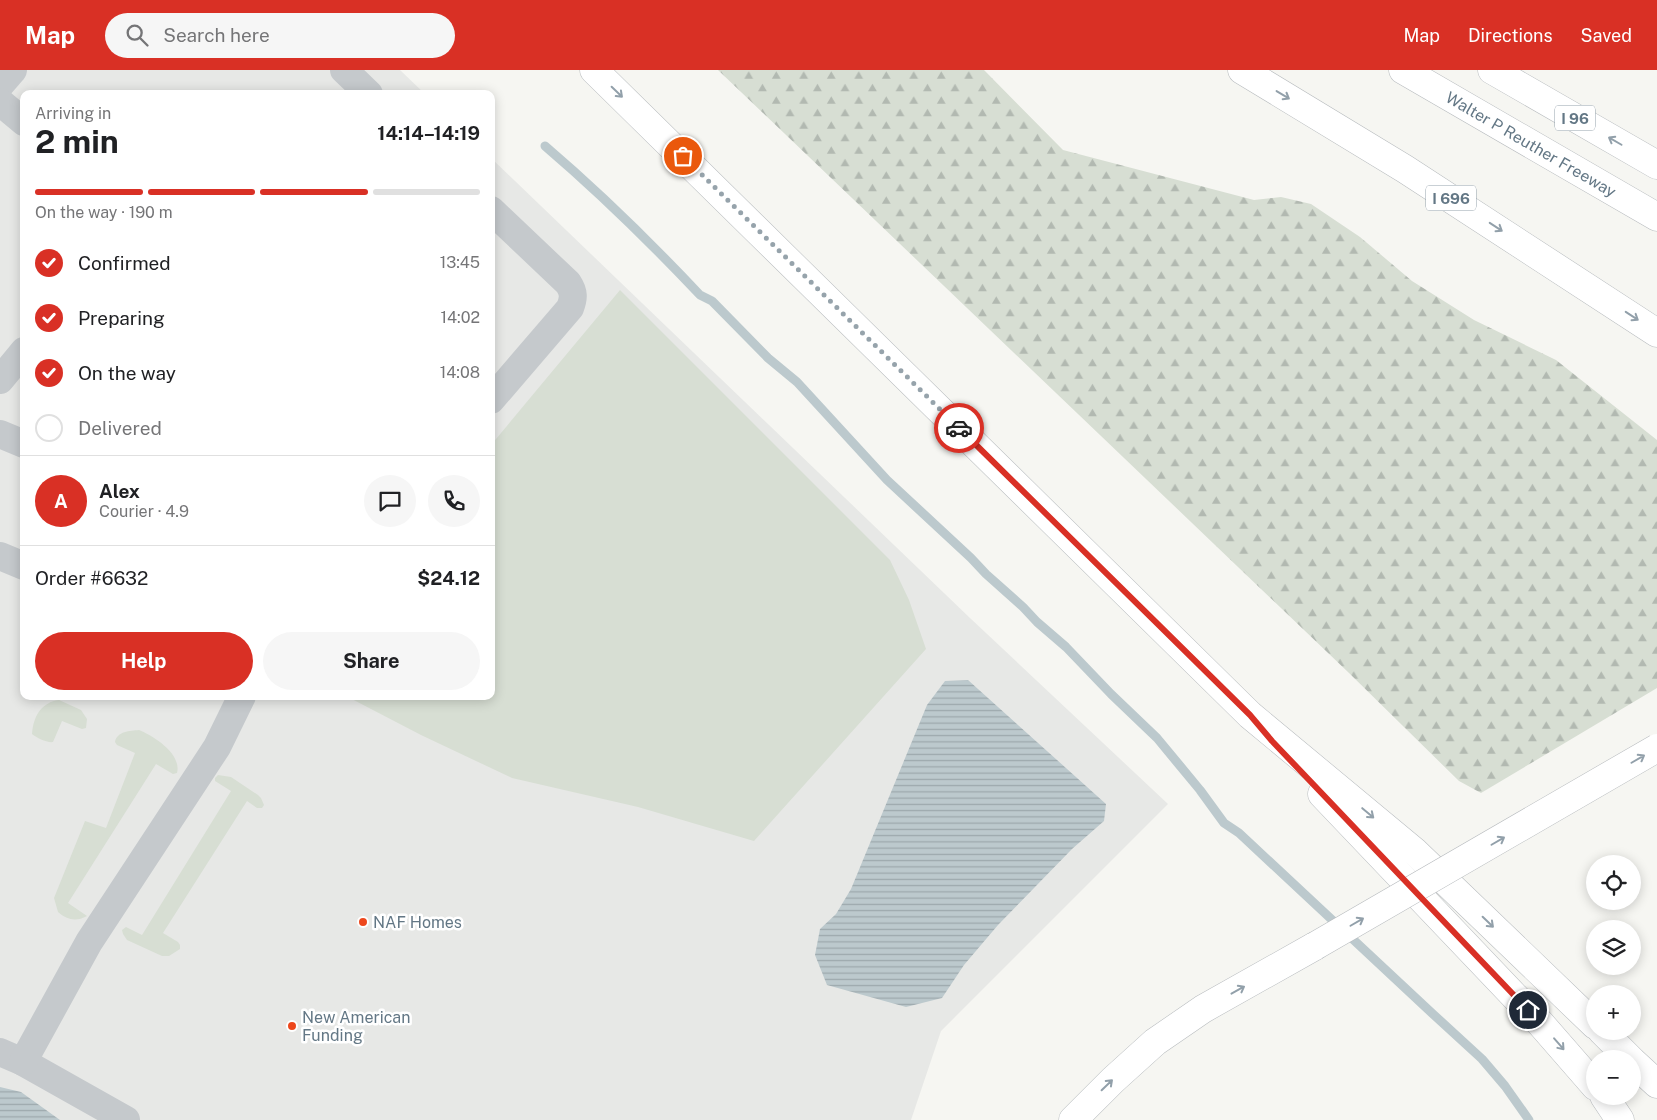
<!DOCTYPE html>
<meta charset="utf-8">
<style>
:root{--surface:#fff;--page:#f6f6f6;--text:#202124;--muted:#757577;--line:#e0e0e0;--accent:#d93025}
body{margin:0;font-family:"Public Sans",sans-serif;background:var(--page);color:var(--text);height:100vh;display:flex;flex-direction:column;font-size:19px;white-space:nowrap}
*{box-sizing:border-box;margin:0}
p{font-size:16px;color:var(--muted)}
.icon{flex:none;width:28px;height:28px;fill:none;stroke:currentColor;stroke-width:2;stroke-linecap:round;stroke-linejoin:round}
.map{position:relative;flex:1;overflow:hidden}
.sheet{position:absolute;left:20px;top:20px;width:475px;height:610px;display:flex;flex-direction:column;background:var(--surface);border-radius:10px;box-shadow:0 2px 12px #0003}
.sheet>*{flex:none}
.controls{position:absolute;left:1586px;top:785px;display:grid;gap:10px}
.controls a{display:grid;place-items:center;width:55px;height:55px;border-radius:50%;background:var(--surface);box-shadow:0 2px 12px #0003;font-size:25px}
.pin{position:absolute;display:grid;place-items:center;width:42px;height:42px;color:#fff;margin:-21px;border:2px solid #fff;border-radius:50%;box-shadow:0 1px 5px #0007}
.courier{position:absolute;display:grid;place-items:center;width:50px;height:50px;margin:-25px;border:4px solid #d93025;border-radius:50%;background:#fff;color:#222;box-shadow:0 1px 6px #0007}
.head em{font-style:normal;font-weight:700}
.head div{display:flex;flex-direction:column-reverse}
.head{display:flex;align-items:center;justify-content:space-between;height:85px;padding:0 15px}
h1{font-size:32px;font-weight:700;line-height:38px}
.bar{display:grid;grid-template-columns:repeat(4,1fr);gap:8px 5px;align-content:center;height:60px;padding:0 15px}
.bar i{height:6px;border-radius:4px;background:var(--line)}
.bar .current{background:var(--accent)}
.bar p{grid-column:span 4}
.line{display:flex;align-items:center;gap:12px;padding:0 15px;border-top:1px solid var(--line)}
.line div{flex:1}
.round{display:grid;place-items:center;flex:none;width:52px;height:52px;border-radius:26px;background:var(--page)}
ol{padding:0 15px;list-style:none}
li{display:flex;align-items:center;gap:15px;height:55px}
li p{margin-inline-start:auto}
li .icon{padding:5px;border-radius:50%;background:var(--accent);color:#fff;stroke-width:4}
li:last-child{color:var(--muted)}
li i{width:28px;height:28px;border:2px solid var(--line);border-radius:50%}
.cta{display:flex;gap:10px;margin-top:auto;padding:10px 15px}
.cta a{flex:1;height:58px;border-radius:30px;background:var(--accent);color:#fff;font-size:20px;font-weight:700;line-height:58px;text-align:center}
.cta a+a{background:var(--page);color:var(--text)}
header{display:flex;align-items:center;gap:30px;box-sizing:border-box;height:70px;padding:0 25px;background:var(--accent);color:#fff}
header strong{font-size:24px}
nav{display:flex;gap:28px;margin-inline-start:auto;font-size:18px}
.search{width:350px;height:45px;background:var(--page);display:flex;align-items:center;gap:12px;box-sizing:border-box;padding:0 18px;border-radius:28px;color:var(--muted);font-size:19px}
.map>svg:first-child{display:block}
.built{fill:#e7e8e6}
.green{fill:#d7ded3}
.forest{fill:url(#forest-firs)}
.water{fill:url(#water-rules)}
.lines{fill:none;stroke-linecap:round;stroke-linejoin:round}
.stream{stroke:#bcc9cd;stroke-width:9}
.highway-casing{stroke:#b7bbbe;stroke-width:29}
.minor{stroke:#c5c9cc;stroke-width:28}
.highway{stroke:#fff;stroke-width:28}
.highway-bridge-casing{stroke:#b7bbbe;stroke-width:29;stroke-linecap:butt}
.highway-bridge{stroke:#fff;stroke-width:28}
.oneway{stroke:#92a0aa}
.done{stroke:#96a3ab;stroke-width:5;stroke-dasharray:0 9}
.route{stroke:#d93025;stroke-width:6}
.poi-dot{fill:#ed471c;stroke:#fff;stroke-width:2}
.labels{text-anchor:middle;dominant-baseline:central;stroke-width:5;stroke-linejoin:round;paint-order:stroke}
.shield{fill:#fff;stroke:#92a0aa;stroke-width:1}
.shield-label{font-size:15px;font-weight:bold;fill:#637785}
.street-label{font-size:16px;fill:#637785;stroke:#fff}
.poi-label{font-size:16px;fill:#637785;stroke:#fff;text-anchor:start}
</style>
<header>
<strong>Map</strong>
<div class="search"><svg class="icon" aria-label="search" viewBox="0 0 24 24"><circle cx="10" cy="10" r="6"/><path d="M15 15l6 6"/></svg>Search here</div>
<nav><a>Map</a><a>Directions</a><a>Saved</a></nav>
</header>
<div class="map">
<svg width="1657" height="1050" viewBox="0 0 1657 1050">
<defs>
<pattern id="forest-firs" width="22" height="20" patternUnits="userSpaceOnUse" patternTransform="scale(1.25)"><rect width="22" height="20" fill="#d7ded3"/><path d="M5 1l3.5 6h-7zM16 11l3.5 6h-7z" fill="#b2b9b1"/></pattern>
<pattern id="water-rules" width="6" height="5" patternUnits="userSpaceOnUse" patternTransform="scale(1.25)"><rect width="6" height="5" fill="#bcc9cd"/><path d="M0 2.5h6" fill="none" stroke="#9ca8ac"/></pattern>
</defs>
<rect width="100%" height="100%" fill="#f6f6f2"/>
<path class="built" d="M0,0H400L425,24H24V626H491V88L970,548L1168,734L941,961L911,1050H0Z"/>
<g class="green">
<path d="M620,220L890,490L909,530L926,579L754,771L638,737L512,708L421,665L346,626H491V375Z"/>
<path d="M59,630L81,640L87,649L86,658L82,659L62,651L53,672C47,673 37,668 32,664C33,646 42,632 59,630Z"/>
<path d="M139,660C154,666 182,684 177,703L173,704L156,694L68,833L87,846C76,852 67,850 58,842L54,828L85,751L106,758L135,683L117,675L115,672C117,661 130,661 139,660Z"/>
<path d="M218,705L231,707L258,725L261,728L264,735L262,738H257L247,731L163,863L178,872L180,875V879L169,886H162L127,870L123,864L122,860L126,857L142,865L231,721L215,711V708Z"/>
</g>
<path class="forest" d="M718,0H984L1063,80L1254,130L1281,127L1311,134L1360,167L1412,211L1474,250L1556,290L1657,370V618L1481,723L1459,711L1349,603Z"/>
<g class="water">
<path d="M968,610L1106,734L1104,751L1072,779L998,855L964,895L942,928L906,937L827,915L815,885L820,859L836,844L851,819L927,635L945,611Z"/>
<path d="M0,1017L21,1022L60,1050H0Z"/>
</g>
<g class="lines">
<path class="stream" d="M545,76C600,123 650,172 700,225L712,231L768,288L797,312L887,410L971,488L986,504L1023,537L1037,552L1066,577L1111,624L1157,668L1200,720L1224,753L1239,763L1434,945L1482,989L1505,1016L1529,1050"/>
<g class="highway-casing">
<g id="highway">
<path d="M594,0L1250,645L1415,782L1595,955"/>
<path d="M1242,0L1405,99L1657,263"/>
<path id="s1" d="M1403,0L1657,147"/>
<path d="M1492,0L1657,95"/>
<path d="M1322,724L1541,954L1595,1016"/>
<path d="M1602,961L1630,989"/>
<path d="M1632,991L1657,1014"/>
<path d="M1604,1026L1620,1050"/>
<path d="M1073,1050L1113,1010L1155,972L1203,939L1315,876"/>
</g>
</g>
<g class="minor">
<path d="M344,0L369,24"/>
<path d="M0,15L13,0"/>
<path d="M0,32L24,52"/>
<path d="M491,140L568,213C574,222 574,228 570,238L491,330"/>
<path d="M0,310L24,281"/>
<path d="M0,364L24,374"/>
<path d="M0,486L24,496"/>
<path d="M0,982L23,992L126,1050"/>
<path d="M23,992L89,872L217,677L242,626"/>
</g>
<use href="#highway" class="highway"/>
<g class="highway-bridge-casing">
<path id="highway-bridge" d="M1315,876L1657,678"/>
</g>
<use href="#highway-bridge" class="highway-bridge"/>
</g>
<defs><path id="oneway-shaft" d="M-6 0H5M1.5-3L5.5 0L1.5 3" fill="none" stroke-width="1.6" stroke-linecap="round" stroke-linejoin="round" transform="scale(1.25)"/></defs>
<g class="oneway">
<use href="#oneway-shaft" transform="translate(617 22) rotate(44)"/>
<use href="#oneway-shaft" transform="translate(1283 25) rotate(31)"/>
<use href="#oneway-shaft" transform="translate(1615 71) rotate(-150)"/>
<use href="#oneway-shaft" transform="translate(1496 157) rotate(33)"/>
<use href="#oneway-shaft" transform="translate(1632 246) rotate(33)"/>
<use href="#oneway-shaft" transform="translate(1638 689) rotate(-30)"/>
<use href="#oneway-shaft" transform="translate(1368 743) rotate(40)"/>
<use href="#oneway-shaft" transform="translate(1498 771) rotate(-30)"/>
<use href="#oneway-shaft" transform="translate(1357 852) rotate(-30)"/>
<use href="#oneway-shaft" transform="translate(1488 852) rotate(44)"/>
<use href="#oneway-shaft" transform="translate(1238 920) rotate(-29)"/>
<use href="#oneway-shaft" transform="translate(1559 974) rotate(49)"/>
<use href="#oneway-shaft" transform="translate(1107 1015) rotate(-44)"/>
</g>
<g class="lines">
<path class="done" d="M683,86L959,358"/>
<path class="route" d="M959,358L1250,645L1272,671L1528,940"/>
</g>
<g class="poi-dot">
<circle cx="363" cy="852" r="5"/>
<circle cx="292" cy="956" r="5"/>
</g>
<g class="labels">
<g class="shield">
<rect x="1555" y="35.5" width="40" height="25" rx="4"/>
<rect x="1426" y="115.5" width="50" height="25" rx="4"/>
</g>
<g class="shield-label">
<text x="1575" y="48">I 96</text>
<text x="1451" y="128">I 696</text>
</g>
<g class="street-label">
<text stroke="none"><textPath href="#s1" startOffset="148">Walter P Reuther Freeway</textPath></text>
</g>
<g class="poi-label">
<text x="373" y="852">NAF Homes</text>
<text x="302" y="947">New American<tspan x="302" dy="18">Funding</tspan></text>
</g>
</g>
</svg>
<div class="controls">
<a><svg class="icon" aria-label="locate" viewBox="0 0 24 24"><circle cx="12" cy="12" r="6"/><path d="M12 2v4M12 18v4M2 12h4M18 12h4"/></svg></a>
<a><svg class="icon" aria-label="layers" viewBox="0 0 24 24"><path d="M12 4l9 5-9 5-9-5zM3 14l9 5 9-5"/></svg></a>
<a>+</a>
<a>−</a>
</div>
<div class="pin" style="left:683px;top:86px;background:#ea580c"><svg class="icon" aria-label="bag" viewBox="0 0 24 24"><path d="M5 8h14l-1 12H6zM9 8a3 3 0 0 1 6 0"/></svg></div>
<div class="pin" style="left:1528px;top:940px;background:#1f2937"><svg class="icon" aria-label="home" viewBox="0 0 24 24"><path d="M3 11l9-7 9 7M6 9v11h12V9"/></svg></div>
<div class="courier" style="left:959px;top:358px"><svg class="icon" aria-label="car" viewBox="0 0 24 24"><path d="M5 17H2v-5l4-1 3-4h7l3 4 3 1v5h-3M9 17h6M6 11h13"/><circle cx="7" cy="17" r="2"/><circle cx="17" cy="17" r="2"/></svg></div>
<section class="sheet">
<div class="head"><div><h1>2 min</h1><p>Arriving in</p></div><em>14:14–14:19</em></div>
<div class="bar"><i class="current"></i><i class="current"></i><i class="current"></i><i></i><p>On the way · 190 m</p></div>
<ol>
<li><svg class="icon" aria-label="check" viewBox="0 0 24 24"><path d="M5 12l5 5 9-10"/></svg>Confirmed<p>13:45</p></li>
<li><svg class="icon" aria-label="check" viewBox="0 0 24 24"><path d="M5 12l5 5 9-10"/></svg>Preparing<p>14:02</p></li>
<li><svg class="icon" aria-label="check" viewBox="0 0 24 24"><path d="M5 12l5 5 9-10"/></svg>On the way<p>14:08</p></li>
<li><i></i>Delivered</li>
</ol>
<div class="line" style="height:90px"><b class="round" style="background:var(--accent);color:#fff">A</b><div><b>Alex</b><p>Courier · 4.9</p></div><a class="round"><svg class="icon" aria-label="chat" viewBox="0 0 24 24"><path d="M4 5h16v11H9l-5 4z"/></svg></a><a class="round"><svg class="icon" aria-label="phone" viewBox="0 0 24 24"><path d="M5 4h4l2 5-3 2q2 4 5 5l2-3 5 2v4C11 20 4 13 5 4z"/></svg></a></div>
<div class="line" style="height:65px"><div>Order #6632</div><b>$24.12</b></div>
<div class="cta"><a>Help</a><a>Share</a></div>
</section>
</div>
